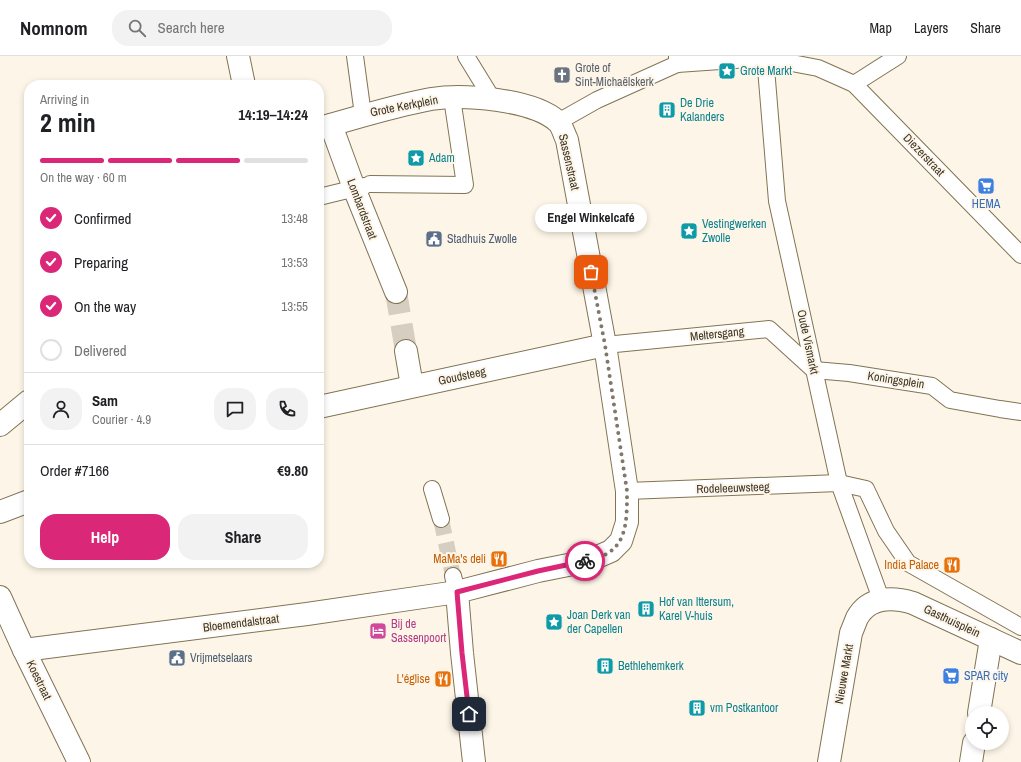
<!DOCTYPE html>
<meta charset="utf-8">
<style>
:root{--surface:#fff;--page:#f2f2f2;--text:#202124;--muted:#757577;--line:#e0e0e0;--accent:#db2777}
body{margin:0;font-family:"Archivo Narrow",sans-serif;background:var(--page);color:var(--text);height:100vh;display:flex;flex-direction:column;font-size:15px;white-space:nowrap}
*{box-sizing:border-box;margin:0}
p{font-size:13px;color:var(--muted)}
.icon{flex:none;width:22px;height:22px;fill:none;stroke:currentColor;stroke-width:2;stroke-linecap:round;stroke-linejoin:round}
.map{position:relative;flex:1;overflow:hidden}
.drawer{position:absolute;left:24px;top:24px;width:300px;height:488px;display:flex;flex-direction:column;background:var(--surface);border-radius:16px;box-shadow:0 2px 6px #0003}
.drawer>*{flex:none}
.controls{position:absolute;left:965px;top:650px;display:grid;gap:8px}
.controls a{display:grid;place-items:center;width:44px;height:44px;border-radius:50%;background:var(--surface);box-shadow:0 2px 6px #0003;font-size:20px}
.pin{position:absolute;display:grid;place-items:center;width:34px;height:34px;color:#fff;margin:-17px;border-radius:8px;box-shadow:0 2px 6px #0006}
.courier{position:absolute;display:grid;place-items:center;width:40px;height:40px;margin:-20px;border:3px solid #db2777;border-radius:50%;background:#fff;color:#222;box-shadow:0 1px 5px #0007}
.bubble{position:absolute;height:28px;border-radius:14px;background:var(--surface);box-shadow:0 2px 6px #0003;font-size:13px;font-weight:700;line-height:28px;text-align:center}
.summary em{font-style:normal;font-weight:700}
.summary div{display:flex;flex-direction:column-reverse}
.summary{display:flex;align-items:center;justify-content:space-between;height:68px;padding:0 16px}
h1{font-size:26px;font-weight:700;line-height:30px}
.bar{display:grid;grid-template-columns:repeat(4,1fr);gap:6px 4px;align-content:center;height:48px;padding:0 16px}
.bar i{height:5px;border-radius:3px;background:var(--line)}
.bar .on{background:var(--accent)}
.bar p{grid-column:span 4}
.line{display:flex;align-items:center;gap:10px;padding:0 16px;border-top:1px solid var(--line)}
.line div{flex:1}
.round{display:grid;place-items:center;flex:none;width:42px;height:42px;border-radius:16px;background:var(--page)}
ol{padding:0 16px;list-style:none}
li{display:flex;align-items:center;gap:12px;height:44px}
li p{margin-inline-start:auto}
li .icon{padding:4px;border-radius:50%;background:var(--accent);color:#fff;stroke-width:4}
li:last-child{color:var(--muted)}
li i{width:22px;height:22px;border:2px solid var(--line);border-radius:50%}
.cta{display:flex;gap:8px;margin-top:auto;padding:8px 16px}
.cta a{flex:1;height:46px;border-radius:16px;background:var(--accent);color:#fff;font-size:16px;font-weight:700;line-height:46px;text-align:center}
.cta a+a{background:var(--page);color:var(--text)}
header{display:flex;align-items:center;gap:24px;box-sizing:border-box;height:56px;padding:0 20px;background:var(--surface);border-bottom:1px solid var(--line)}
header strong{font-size:19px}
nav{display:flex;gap:22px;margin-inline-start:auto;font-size:14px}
.search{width:280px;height:36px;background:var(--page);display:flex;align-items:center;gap:10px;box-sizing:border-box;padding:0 14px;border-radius:16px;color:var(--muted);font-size:15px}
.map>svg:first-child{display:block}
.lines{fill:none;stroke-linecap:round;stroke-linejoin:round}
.pedestrian-tunnel{stroke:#d6cfc1;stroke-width:16;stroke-dasharray:16 8;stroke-linecap:butt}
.minor-tunnel{stroke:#d6cfc1;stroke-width:22;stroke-dasharray:22 11;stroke-linecap:butt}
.pedestrian-casing{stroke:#827353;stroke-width:18}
.minor-casing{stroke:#827353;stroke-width:24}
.pedestrian{stroke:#fff;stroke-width:16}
.minor{stroke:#fff;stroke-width:22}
.done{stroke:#7f786b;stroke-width:4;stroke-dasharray:0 7.2}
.route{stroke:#db2777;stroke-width:5}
.labels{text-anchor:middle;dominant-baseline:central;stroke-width:4;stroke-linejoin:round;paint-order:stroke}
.worship-label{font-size:12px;fill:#5b616d;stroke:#fdf6e8;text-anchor:start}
.culture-label{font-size:12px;fill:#0d838f;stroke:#fdf6e8;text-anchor:start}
.street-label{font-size:12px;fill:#3b3427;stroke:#fdf6e8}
.shop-label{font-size:12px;fill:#366cbe;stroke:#fdf6e8}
.service-label{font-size:12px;fill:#4e5e75;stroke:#fdf6e8;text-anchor:start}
.food-label{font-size:12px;fill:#c56008;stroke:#fdf6e8;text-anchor:end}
.hotel-label{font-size:12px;fill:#b23c85;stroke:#fdf6e8;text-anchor:start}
</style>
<header>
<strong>Nomnom</strong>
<div class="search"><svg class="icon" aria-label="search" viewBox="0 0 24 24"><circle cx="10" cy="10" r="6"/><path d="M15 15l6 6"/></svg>Search here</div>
<nav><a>Map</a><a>Layers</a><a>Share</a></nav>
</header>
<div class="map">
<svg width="1021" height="706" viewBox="0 0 1021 706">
<rect width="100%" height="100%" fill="#fdf6e8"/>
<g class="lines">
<path class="pedestrian-tunnel" d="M441,463L453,520"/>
<path class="minor-tunnel" d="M396,236L406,295"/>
<g class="pedestrian-casing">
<g id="pedestrian">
<path d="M355,0L363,59"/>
<path d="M466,0L493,44"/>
<path d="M677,0V8L765,2L818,12L854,28L1021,199"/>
<path d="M765,0L777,145L839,427L881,543"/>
<path d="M854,28L898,0"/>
<path d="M558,66L597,44L677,8"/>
<path d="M370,128L465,129L452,42"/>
<path d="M319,141L364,130"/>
<path d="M605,289L769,273L814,314L849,317L932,330L950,344L1000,353L1021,356"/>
<path d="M432,433L441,463"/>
<path d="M627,435L839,427L866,433L886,475L908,507L1021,571"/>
<path d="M453,520L457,536"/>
</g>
</g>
<g class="minor-casing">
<g id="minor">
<path d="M238,0L244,29"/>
<path d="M331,69L354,132L396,236"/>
<path d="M406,295L412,330"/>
<path d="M319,351L605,289"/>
<path d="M0,369L29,345"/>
<path d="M0,456L29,445"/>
<path d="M457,536L462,597L474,706"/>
<path d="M0,541L24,594L79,706"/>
<path d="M24,594L307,558L457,536L538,515L588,505L611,495L621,485L627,466V435L605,289L567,84C564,78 562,69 557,65C532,43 463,38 431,43C393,50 356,62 319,72"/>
<path d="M979,657L991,583"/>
<path d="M829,706L851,577C853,572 855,567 857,562C869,540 893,541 913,547L1021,597"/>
<path d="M971,706L974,687"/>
</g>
</g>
<use href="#pedestrian" class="pedestrian"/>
<use href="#minor" class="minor"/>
</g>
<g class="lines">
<path class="done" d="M585,505C627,498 627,471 627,435L605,289L591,216"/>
<path class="route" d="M469,658L462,597L457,536L538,515L585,505"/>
</g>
<defs>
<g id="sight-square" transform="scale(0.9)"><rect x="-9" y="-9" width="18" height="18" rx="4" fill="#0f9aa8" stroke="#fdf6e8"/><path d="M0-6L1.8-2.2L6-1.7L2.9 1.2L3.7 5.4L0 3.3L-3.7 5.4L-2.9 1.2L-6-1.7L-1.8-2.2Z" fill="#fff"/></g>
<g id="church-square" transform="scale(0.9)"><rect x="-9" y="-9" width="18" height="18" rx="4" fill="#6b7280" stroke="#fdf6e8"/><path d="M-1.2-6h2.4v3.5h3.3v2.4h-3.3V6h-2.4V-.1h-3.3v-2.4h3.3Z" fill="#fff"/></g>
<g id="building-square" transform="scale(0.9)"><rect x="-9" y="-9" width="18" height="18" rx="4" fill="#0f9aa8" stroke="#fdf6e8"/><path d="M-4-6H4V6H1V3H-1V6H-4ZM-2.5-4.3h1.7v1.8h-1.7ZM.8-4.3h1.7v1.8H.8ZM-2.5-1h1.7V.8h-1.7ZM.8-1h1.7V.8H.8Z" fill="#fff"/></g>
<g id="supermarket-square" transform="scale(0.9)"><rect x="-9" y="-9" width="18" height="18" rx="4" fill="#3f7fe0" stroke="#fdf6e8"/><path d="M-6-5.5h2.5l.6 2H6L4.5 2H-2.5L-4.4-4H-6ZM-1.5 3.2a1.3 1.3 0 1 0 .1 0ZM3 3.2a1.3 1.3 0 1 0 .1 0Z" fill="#fff"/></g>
<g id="civic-square" transform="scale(0.9)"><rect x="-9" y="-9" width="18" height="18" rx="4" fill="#5c6f8a" stroke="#fdf6e8"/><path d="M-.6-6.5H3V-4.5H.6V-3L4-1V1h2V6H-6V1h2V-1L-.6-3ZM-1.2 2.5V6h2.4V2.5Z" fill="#fff"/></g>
<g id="restaurant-square" transform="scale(0.9)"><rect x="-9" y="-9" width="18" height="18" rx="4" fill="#e8710a" stroke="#fdf6e8"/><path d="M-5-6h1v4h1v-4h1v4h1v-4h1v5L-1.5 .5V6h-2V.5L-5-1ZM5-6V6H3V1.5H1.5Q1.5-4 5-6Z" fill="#fff"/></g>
<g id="hotel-square" transform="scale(0.9)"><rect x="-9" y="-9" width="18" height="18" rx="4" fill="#d1479c" stroke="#fdf6e8"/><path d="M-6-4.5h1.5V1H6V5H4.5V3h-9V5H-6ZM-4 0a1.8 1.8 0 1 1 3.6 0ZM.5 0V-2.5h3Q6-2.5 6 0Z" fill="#fff"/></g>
</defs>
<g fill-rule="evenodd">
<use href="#sight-square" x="727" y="15"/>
<use href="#church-square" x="562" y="19"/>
<use href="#building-square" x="667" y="54"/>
<use href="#sight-square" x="416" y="102"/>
<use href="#supermarket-square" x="986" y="130"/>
<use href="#sight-square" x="689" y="175"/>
<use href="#civic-square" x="434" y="183"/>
<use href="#restaurant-square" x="499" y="503"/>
<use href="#restaurant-square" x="952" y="509"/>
<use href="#building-square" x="646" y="553"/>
<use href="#sight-square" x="554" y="566"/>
<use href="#hotel-square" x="378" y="575"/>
<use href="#civic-square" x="177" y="602"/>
<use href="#building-square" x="605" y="610"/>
<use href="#supermarket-square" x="951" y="620"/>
<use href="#restaurant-square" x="443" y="623"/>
<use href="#building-square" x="697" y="652"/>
</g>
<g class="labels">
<g class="worship-label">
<text x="575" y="12">Grote of<tspan x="575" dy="14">Sint-Michaëlskerk</tspan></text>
</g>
<g class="culture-label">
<text x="740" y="15">Grote Markt</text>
<text x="680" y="47">De Drie<tspan x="680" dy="14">Kalanders</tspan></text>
<text x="429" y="102">Adam</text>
<text x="702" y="168">Vestingwerken<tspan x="702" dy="14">Zwolle</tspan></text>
<text x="659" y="546">Hof van Ittersum,<tspan x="659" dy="14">Karel V-huis</tspan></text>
<text x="567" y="559">Joan Derk van<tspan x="567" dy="14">der Capellen</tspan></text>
<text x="618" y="610">Bethlehemkerk</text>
<text x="710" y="652">vm Postkantoor</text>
</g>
<g class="street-label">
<text transform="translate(404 50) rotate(-11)">Grote Kerkplein</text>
<text transform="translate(924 99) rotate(46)">Diezerstraat</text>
<text transform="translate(569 106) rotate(77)">Sassenstraat</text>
<text transform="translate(362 153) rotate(69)">Lombardstraat</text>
<text transform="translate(717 278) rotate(-6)">Meltersgang</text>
<text transform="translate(808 286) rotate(78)">Oude Vismarkt</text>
<text transform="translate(462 320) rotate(-12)">Goudsteeg</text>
<text transform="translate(896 324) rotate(9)">Koningsplein</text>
<text transform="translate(733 432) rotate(-2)">Rodeleeuwsteeg</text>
<text transform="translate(952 565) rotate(25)">Gasthuisplein</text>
<text transform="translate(241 567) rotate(-7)">Bloemendalstraat</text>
<text transform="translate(844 618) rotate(-80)">Nieuwe Markt</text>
<text transform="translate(39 624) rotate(64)">Koestraat</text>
</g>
<g class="shop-label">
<text x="986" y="148">HEMA</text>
<text x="964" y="620" text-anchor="start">SPAR city</text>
</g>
<g class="service-label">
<text x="447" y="183">Stadhuis Zwolle</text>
<text x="190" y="602">Vrijmetselaars</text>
</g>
<g class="food-label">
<text x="486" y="503">MaMa's deli</text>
<text x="939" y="509">India Palace</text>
<text x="430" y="623">L'église</text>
</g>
<g class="hotel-label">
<text x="391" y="568">Bij de<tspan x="391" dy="14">Sassenpoort</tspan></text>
</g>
</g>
</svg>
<div class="controls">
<a><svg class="icon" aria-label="locate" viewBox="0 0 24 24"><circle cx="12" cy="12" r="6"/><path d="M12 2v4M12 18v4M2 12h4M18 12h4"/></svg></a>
</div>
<div class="pin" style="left:591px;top:216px;background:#ea580c"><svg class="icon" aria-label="bag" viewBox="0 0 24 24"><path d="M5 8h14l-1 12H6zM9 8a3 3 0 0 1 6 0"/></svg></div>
<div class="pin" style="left:469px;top:658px;background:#1f2937"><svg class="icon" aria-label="home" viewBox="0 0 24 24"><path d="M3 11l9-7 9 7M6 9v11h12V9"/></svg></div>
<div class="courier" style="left:585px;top:505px"><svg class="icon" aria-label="bike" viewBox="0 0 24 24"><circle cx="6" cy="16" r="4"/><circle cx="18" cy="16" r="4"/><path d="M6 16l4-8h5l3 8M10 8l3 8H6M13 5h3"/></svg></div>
<div class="bubble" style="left:535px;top:148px;width:112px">Engel Winkelcafé</div>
<section class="drawer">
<div class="summary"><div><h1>2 min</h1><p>Arriving in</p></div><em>14:19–14:24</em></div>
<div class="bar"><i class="on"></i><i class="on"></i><i class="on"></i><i></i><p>On the way · 60 m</p></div>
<ol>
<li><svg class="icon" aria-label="check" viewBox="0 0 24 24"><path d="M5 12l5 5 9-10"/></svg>Confirmed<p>13:48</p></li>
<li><svg class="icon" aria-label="check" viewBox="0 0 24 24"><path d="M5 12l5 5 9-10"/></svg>Preparing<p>13:53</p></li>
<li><svg class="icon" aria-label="check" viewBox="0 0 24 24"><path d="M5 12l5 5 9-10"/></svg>On the way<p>13:55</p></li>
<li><i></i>Delivered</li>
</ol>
<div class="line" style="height:72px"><a class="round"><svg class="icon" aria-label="person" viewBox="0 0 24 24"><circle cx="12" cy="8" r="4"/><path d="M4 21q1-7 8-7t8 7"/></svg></a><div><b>Sam</b><p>Courier · 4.9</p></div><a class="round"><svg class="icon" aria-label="chat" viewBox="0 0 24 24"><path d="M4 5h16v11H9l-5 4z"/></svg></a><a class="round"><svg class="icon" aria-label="phone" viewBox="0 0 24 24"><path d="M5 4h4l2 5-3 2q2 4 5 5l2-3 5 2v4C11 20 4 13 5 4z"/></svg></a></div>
<div class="line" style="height:52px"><div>Order #7166</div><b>€9.80</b></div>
<div class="cta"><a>Help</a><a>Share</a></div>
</section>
</div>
